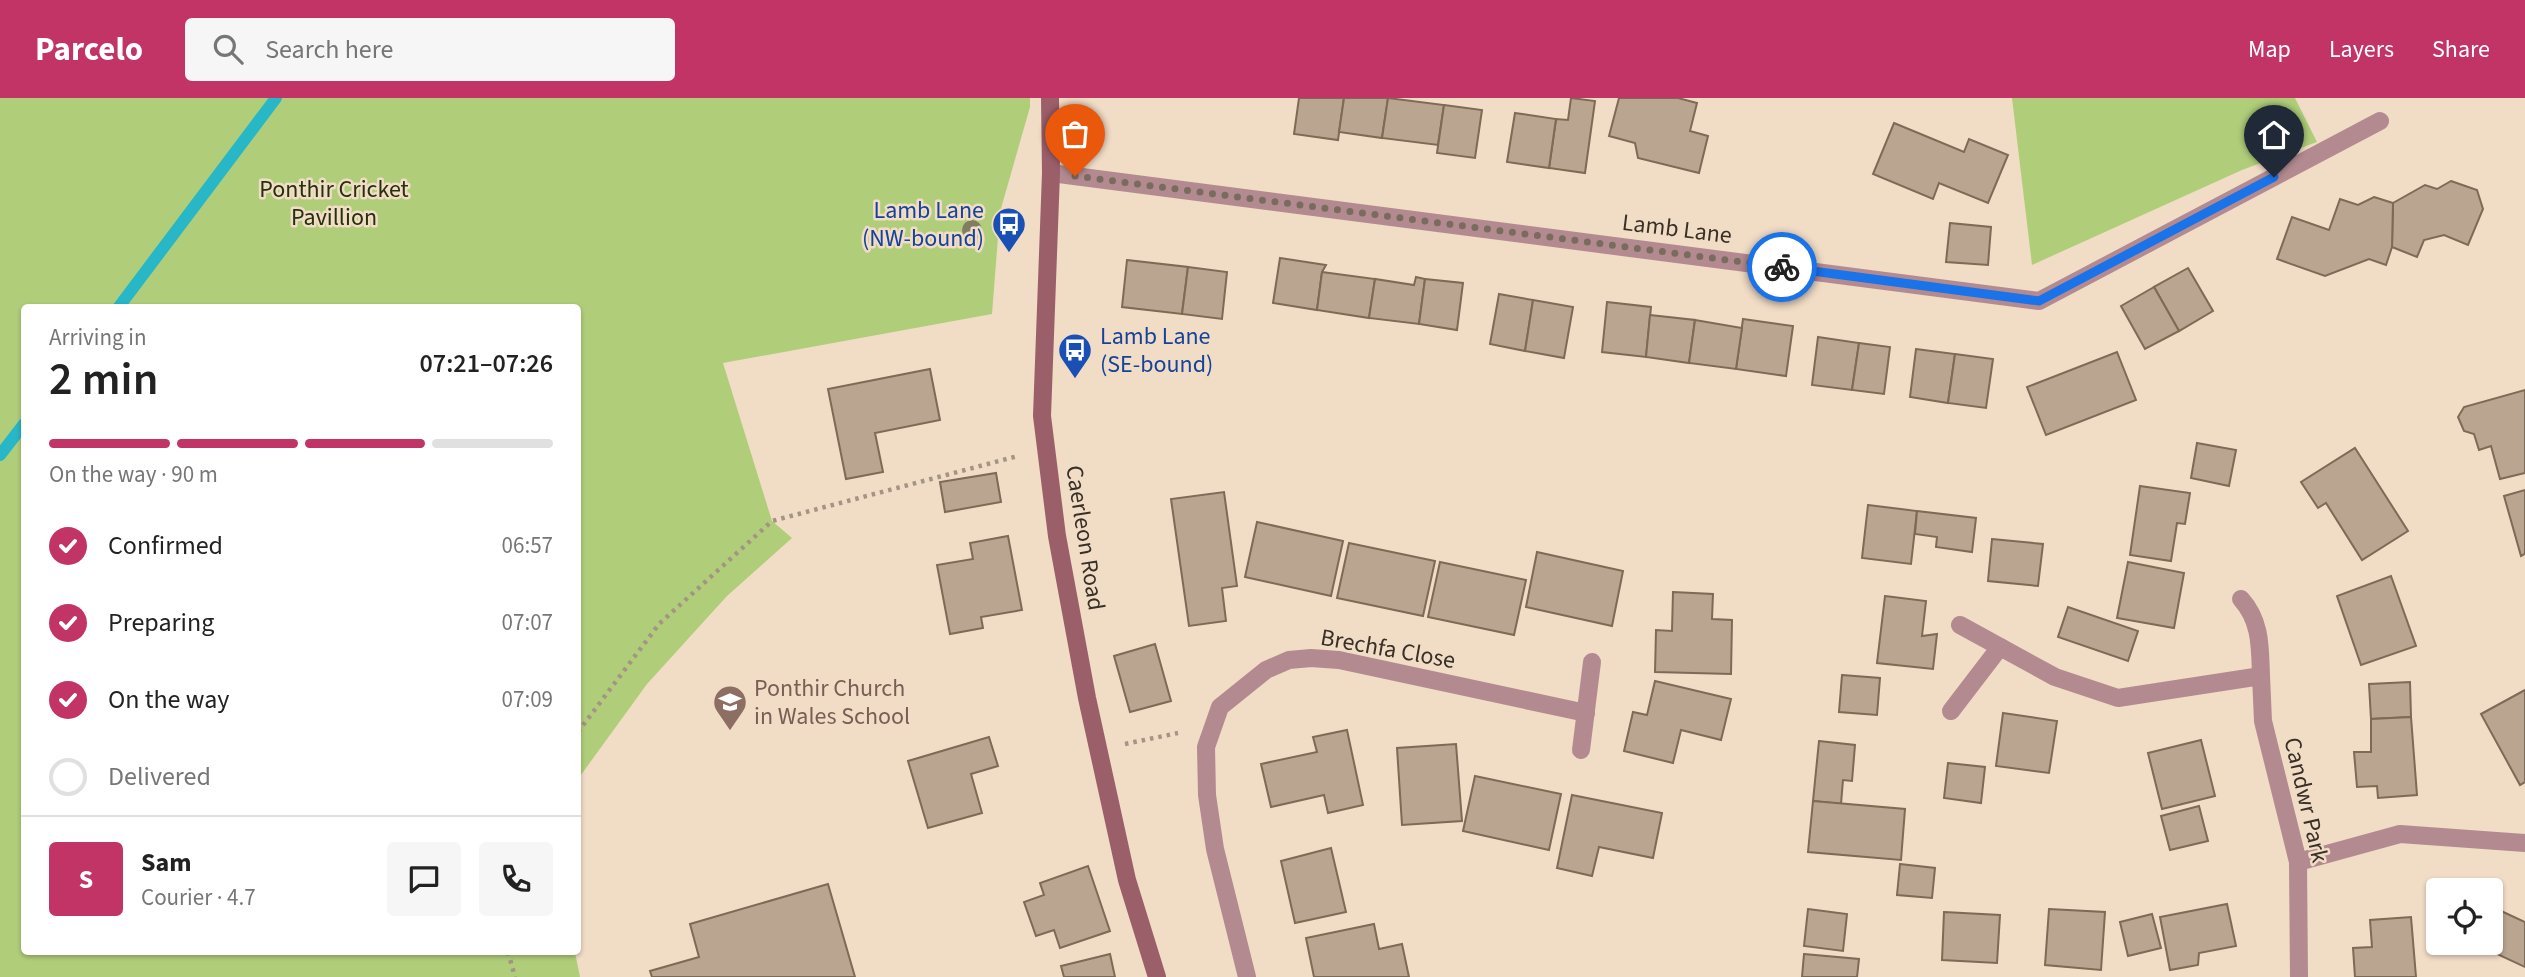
<!DOCTYPE html>
<meta charset="utf-8">
<style>
:root{--surface:#fff;--page:#f6f6f6;--text:#222;--muted:#767676;--line:#e0e0e0;--accent:#c13465}
body{margin:0;font-family:"Source Sans 3",sans-serif;background:var(--page);color:var(--text);height:100vh;display:flex;flex-direction:column;font-size:26px;white-space:nowrap}
*{box-sizing:border-box;margin:0}
p{font-size:23px;color:var(--muted)}
.icon{flex:none;width:38px;height:38px;fill:none;stroke:currentColor;stroke-width:2;stroke-linecap:round;stroke-linejoin:round}
.map{position:relative;flex:1;overflow:hidden}
.drawer{position:absolute;left:21px;top:206px;width:560px;height:651px;display:flex;flex-direction:column;background:var(--surface);border-radius:7px;box-shadow:0 2px 5px #0004}
.drawer>*{flex:none}
.controls{position:absolute;left:2426px;top:780px;display:grid;gap:14px}
.controls a{display:grid;place-items:center;width:77px;height:77px;border-radius:7px;background:var(--surface);box-shadow:0 2px 5px #0004;font-size:35px}
.pin{position:absolute;display:grid;place-items:center;width:60px;height:60px;color:#fff;margin:-72px -30px;border-radius:50% 50% 50% 0;rotate:-45deg;box-shadow:0 0 7px #0007}
.pin .icon{rotate:45deg}
.courier{position:absolute;display:grid;place-items:center;width:70px;height:70px;margin:-35px;border:5px solid #1a73e8;border-radius:50%;background:#fff;color:#222;box-shadow:0 2px 9px #0007}
.headline em{font-style:normal;font-weight:600}
.headline div{display:flex;flex-direction:column-reverse}
.headline{display:flex;align-items:center;justify-content:space-between;height:119px;padding:0 28px}
h1{font-size:46px;font-weight:600;line-height:52px}
.bar{display:grid;grid-template-columns:repeat(4,1fr);gap:10px 7px;align-content:center;height:84px;padding:0 28px}
.bar i{height:9px;border-radius:5px;background:var(--line)}
.bar .active{background:var(--accent)}
.bar p{grid-column:span 4}
.line{display:flex;align-items:center;gap:18px;padding:0 28px;border-top:2px solid var(--line)}
.line div{flex:1}
.round{display:grid;place-items:center;flex:none;width:74px;height:74px;border-radius:7px;background:var(--page)}
ol{padding:0 28px;list-style:none}
li{display:flex;align-items:center;gap:21px;height:77px}
li p{margin-inline-start:auto}
li .icon{padding:7px;border-radius:50%;background:var(--accent);color:#fff;stroke-width:4}
li:last-child{color:var(--muted)}
li i{width:38px;height:38px;border:4px solid var(--line);border-radius:50%}
header{display:flex;align-items:center;gap:42px;box-sizing:border-box;height:98px;padding:0 35px;background:var(--accent);color:#fff}
header strong{font-size:33px}
nav{display:flex;gap:38px;margin-inline-start:auto;font-size:24px}
.search{width:490px;height:63px;background:var(--page);display:flex;align-items:center;gap:18px;box-sizing:border-box;padding:0 24px;border-radius:7px;color:var(--muted);font-size:26px}
.map>svg:first-child{display:block}
.green{fill:#b0ce7a}
.lines{fill:none;stroke-linecap:round;stroke-linejoin:round}
.stream{stroke:#27b7c6;stroke-width:12}
.building{fill:#b9a590;stroke:#7d6a57;stroke-width:2}
.path{stroke:#a49484;stroke-width:4.5;stroke-dasharray:3.5 5;stroke-linecap:butt}
.street{stroke:#b38a90;stroke-width:18}
.secondary{stroke:#9b5f6a;stroke-width:18}
.tree{fill:#817e60}
.done{stroke:#796c5f;stroke-width:7;stroke-dasharray:0 12.6}
.route{stroke:#1a73e8;stroke-width:9}
.labels{text-anchor:middle;dominant-baseline:central;stroke-width:5;stroke-linejoin:round;paint-order:stroke}
.park-label{font-size:24px;fill:#25310d;stroke:#f1dcc6}
.transit-label{font-size:24px;fill:#164399;stroke:#f1dcc6;text-anchor:end}
.street-label{font-size:24px;fill:#383027;stroke:#f1dcc6}
.education-label{font-size:24px;fill:#785e54;stroke:#f1dcc6;text-anchor:start}
</style>
<header>
<strong>Parcelo</strong>
<div class="search"><svg class="icon" aria-label="search" viewBox="0 0 24 24"><circle cx="10" cy="10" r="6"/><path d="M15 15l6 6"/></svg>Search here</div>
<nav><a>Map</a><a>Layers</a><a>Share</a></nav>
</header>
<div class="map">
<svg width="2525" height="879" viewBox="0 0 2525 879">
<rect width="100%" height="100%" fill="#f1dcc6"/>
<g class="green">
<path d="M0,0H1030V9L1000,114L992,216L723,265L772,423L792,440L727,498L647,586L578,681V210H24V854H575L580,879H0Z"/>
<path d="M2012,0H2295L2317,44L2242,72L2032,167Z"/>
</g>
<g class="lines">
<g class="stream">
<path d="M118,210L276,0"/>
<path d="M0,357L24,326"/>
</g>
</g>
<g class="building">
<path d="M1299,0H1344L1338,42L1294,36Z"/>
<path d="M1344,0H1388L1382,40L1339,34Z"/>
<path d="M1388,0L1444,7L1438,47L1382,40Z"/>
<path d="M1571,0L1595,3L1585,75L1549,70L1556,21L1568,22Z"/>
<path d="M1619,0H1678L1697,5L1690,33L1708,38L1699,75L1638,60L1635,45L1609,38Z"/>
<path d="M1444,7L1482,12L1475,60L1437,55Z"/>
<path d="M1515,15L1556,21L1549,70L1507,64Z"/>
<path d="M1894,25L1964,54L1969,41L2008,57L1988,105L1939,85L1933,101L1873,76Z"/>
<path d="M2451,83L2477,92L2483,111L2468,147L2444,137L2424,142L2417,159L2392,149L2393,105L2425,87L2437,91Z"/>
<path d="M2374,99L2393,105L2392,149L2386,167L2369,161L2325,178L2277,161L2292,119L2329,132L2340,101L2358,107Z"/>
<path d="M1950,125L1991,129L1988,167L1946,164Z"/>
<path d="M1280,160L1326,167L1322,174L1317,212L1273,205Z"/>
<path d="M1127,162L1188,169L1182,216L1122,209Z"/>
<path d="M1188,169L1227,174L1222,221L1182,216Z"/>
<path d="M2188,170L2213,213L2179,233L2154,189Z"/>
<path d="M1322,174L1375,181L1369,220L1317,212Z"/>
<path d="M1416,179L1425,181L1419,226L1369,220L1375,181L1414,187Z"/>
<path d="M1425,181L1463,185L1457,232L1419,226Z"/>
<path d="M2154,189L2179,233L2145,251L2121,208Z"/>
<path d="M1499,196L1533,202L1525,253L1490,246Z"/>
<path d="M1533,202L1573,209L1564,260L1525,253Z"/>
<path d="M1607,204L1651,209L1646,259L1602,254Z"/>
<path d="M1650,217L1695,222L1689,265L1646,259Z"/>
<path d="M1743,221L1793,228L1786,278L1736,271Z"/>
<path d="M1695,222L1742,230L1736,271L1689,265Z"/>
<path d="M1818,239L1859,245L1852,292L1812,287Z"/>
<path d="M1859,245L1890,249L1884,296L1852,292Z"/>
<path d="M1916,251L1955,256L1948,305L1910,299Z"/>
<path d="M2117,254L2136,302L2046,337L2027,289Z"/>
<path d="M1955,256L1993,261L1986,310L1948,305Z"/>
<path d="M930,271L940,322L875,335L883,374L846,381L828,291Z"/>
<path d="M2525,292V375L2500,381L2491,348L2479,352L2474,336L2464,333L2458,319L2464,309Z"/>
<path d="M2197,345L2236,352L2229,388L2191,380Z"/>
<path d="M2355,350L2408,433L2362,462L2326,405L2318,410L2301,384Z"/>
<path d="M996,375L1001,404L945,414L940,384Z"/>
<path d="M2140,388L2190,395L2185,426L2177,425L2171,463L2130,457Z"/>
<path d="M2525,392V456L2521,458L2504,398Z"/>
<path d="M1224,394L1237,488L1222,490L1226,523L1189,528L1171,401Z"/>
<path d="M1868,407L1917,413L1911,466L1862,460Z"/>
<path d="M1917,413L1976,420L1972,454L1936,449L1937,439L1915,436Z"/>
<path d="M1257,424L1343,443L1331,498L1245,479Z"/>
<path d="M1008,438L1022,512L981,519L983,530L950,536L937,467L973,461L970,445Z"/>
<path d="M1992,441L2043,446L2038,488L1988,483Z"/>
<path d="M1349,445L1435,463L1423,518L1337,500Z"/>
<path d="M1537,454L1623,473L1612,528L1526,509Z"/>
<path d="M1440,464L1526,482L1514,537L1428,519Z"/>
<path d="M2128,464L2184,475L2174,530L2117,520Z"/>
<path d="M2391,478L2416,548L2361,567L2337,498Z"/>
<path d="M1673,494L1713,496L1712,521L1732,522L1731,576L1655,574L1656,532L1672,533Z"/>
<path d="M1885,498L1926,503L1922,538L1937,536L1933,571L1877,565Z"/>
<path d="M2068,509L2138,533L2128,563L2058,539Z"/>
<path d="M1155,546L1171,603L1130,614L1114,558Z"/>
<path d="M1842,577L1880,580L1877,617L1839,614Z"/>
<path d="M1655,583L1731,601L1721,642L1681,632L1673,665L1624,653L1633,614L1647,617Z"/>
<path d="M2410,584L2411,619L2371,621L2369,586Z"/>
<path d="M2525,592V684L2520,687L2481,616Z"/>
<path d="M2003,615L2057,623L2049,675L1996,668Z"/>
<path d="M2411,619L2417,697L2378,700L2377,688L2357,689L2354,654H2371V621Z"/>
<path d="M1347,632L1363,707L1328,715L1324,697L1271,709L1261,666L1317,654L1313,639Z"/>
<path d="M989,639L998,668L971,676L982,715L928,730L908,663Z"/>
<path d="M2201,642L2215,698L2162,711L2148,655Z"/>
<path d="M1819,643L1855,647L1852,683L1843,682L1841,706L1813,703Z"/>
<path d="M1456,646L1462,723L1402,727L1397,650Z"/>
<path d="M1948,665L1985,669L1981,705L1944,700Z"/>
<path d="M1475,678L1561,696L1549,752L1463,733Z"/>
<path d="M1572,697L1662,715L1653,760L1599,749L1592,778L1557,770Z"/>
<path d="M1813,703L1905,711L1901,762L1808,754Z"/>
<path d="M2199,708L2208,743L2170,752L2161,718Z"/>
<path d="M1331,750L1346,814L1295,825L1281,763Z"/>
<path d="M1900,766L1935,770L1932,800L1897,797Z"/>
<path d="M1088,768L1110,833L1060,850L1054,832L1036,838L1024,804L1044,797L1040,785Z"/>
<path d="M828,786L855,879H652L650,873L699,859L690,826Z"/>
<path d="M2227,806L2236,848L2199,855L2198,867L2170,872L2160,819Z"/>
<path d="M1808,811L1847,816L1843,853L1804,848Z"/>
<path d="M2049,811L2105,814L2101,872L2045,867Z"/>
<path d="M2499,812L2525,824V869L2482,849L2484,845H2490V832Z"/>
<path d="M1944,814L2000,817L1997,865L1942,862Z"/>
<path d="M2152,816L2161,850L2128,858L2120,824Z"/>
<path d="M2411,819L2416,879H2355L2353,850L2372,849L2370,822Z"/>
<path d="M2438,822V845H2468V852L2430,855L2428,823Z"/>
<path d="M1374,826L1379,851L1402,846L1409,879H1314L1306,840Z"/>
<path d="M1110,856L1115,879H1064L1061,868Z"/>
<path d="M1804,856L1859,861L1857,879H1802Z"/>
</g>
<g class="lines">
<g class="path">
<path d="M578,634L659,526L772,423L1018,358"/>
<path d="M1125,646L1178,635"/>
<path d="M508,854L515,879"/>
</g>
<g class="street">
<path d="M1051,75L2039,203L2380,23"/>
<path d="M2241,501C2261,523 2260,549 2261,578"/>
<path d="M1960,527L2055,579L2118,600L2261,578L2263,623L2298,764L2299,879"/>
<path d="M1951,613L2000,549"/>
<path d="M1581,652L1592,564"/>
<path d="M2298,764L2400,736L2525,745"/>
<path d="M1247,879L1215,751L1207,697L1206,649L1220,609L1266,572L1289,562L1311,560L1339,562L1586,615"/>
</g>
<path class="secondary" d="M1050,0L1051,75L1042,318L1057,438L1087,600L1127,782L1157,879"/>
</g>
<circle class="tree" cx="972" cy="132" r="10"/>
<g class="lines">
<path class="done" d="M1075,78L1782,169"/>
<path class="route" d="M1782,169L2039,203L2274,79"/>
</g>
<defs>
<g id="bus-pin" transform="scale(1.75)"><path d="M0 17L-7.5 6A9.5 9.5 0 1 1 7.5 6Z" fill="#1a4fb4" stroke="#f1dcc6"/><path d="M-5-6H5V4H4V6H2V4H-2V6H-4V4H-5ZM-3.5-4V0h7V-4ZM-3.5 1.2v1.5H-2V1.2ZM2 1.2v1.5H3.5V1.2Z" fill="#fff"/></g>
<g id="school-pin" transform="scale(1.75)"><path d="M0 17L-7.5 6A9.5 9.5 0 1 1 7.5 6Z" fill="#8d6e63" stroke="#f1dcc6"/><path d="M0-5L7-2L0 1L-7-2ZM-4 1L0 2.5L4 1V4Q0 6-4 4Z" fill="#fff"/></g>
</defs>
<g fill-rule="evenodd">
<use href="#bus-pin" x="1009" y="126"/>
<use href="#bus-pin" x="1075" y="252"/>
<use href="#school-pin" x="730" y="604"/>
</g>
<g class="labels">
<g class="park-label">
<text x="334" y="91">Ponthir Cricket<tspan x="334" dy="28">Pavillion</tspan></text>
</g>
<g class="transit-label">
<text x="984" y="112">Lamb Lane<tspan x="984" dy="28">(NW-bound)</tspan></text>
<text x="1100" y="238" text-anchor="start">Lamb Lane<tspan x="1100" dy="28">(SE-bound)</tspan></text>
</g>
<g class="street-label">
<text transform="translate(1677 131) rotate(7)">Lamb Lane</text>
<text transform="translate(1085 440) rotate(81)">Caerleon Road</text>
<text transform="translate(1388 551) rotate(10)">Brechfa Close</text>
<text transform="translate(2306 702) rotate(77)">Candwr Park</text>
</g>
<g class="education-label">
<text x="754" y="590">Ponthir Church<tspan x="754" dy="28">in Wales School</tspan></text>
</g>
</g>
</svg>
<div class="controls">
<a><svg class="icon" aria-label="locate" viewBox="0 0 24 24"><circle cx="12" cy="12" r="6"/><path d="M12 2v4M12 18v4M2 12h4M18 12h4"/></svg></a>
</div>
<div class="pin" style="left:1075px;top:78px;background:#ea580c"><svg class="icon" aria-label="bag" viewBox="0 0 24 24"><path d="M5 8h14l-1 12H6zM9 8a3 3 0 0 1 6 0"/></svg></div>
<div class="pin" style="left:2274px;top:79px;background:#1f2937"><svg class="icon" aria-label="home" viewBox="0 0 24 24"><path d="M3 11l9-7 9 7M6 9v11h12V9"/></svg></div>
<div class="courier" style="left:1782px;top:169px"><svg class="icon" aria-label="bike" viewBox="0 0 24 24"><circle cx="6" cy="16" r="4"/><circle cx="18" cy="16" r="4"/><path d="M6 16l4-8h5l3 8M10 8l3 8H6M13 5h3"/></svg></div>
<section class="drawer">
<div class="headline"><div><h1>2 min</h1><p>Arriving in</p></div><em>07:21–07:26</em></div>
<div class="bar"><i class="active"></i><i class="active"></i><i class="active"></i><i></i><p>On the way · 90 m</p></div>
<ol>
<li><svg class="icon" aria-label="check" viewBox="0 0 24 24"><path d="M5 12l5 5 9-10"/></svg>Confirmed<p>06:57</p></li>
<li><svg class="icon" aria-label="check" viewBox="0 0 24 24"><path d="M5 12l5 5 9-10"/></svg>Preparing<p>07:07</p></li>
<li><svg class="icon" aria-label="check" viewBox="0 0 24 24"><path d="M5 12l5 5 9-10"/></svg>On the way<p>07:09</p></li>
<li><i></i>Delivered</li>
</ol>
<div class="line" style="height:126px"><b class="round" style="background:var(--accent);color:#fff">S</b><div><b>Sam</b><p>Courier · 4.7</p></div><a class="round"><svg class="icon" aria-label="chat" viewBox="0 0 24 24"><path d="M4 5h16v11H9l-5 4z"/></svg></a><a class="round"><svg class="icon" aria-label="phone" viewBox="0 0 24 24"><path d="M5 4h4l2 5-3 2q2 4 5 5l2-3 5 2v4C11 20 4 13 5 4z"/></svg></a></div>
</section>
</div>
